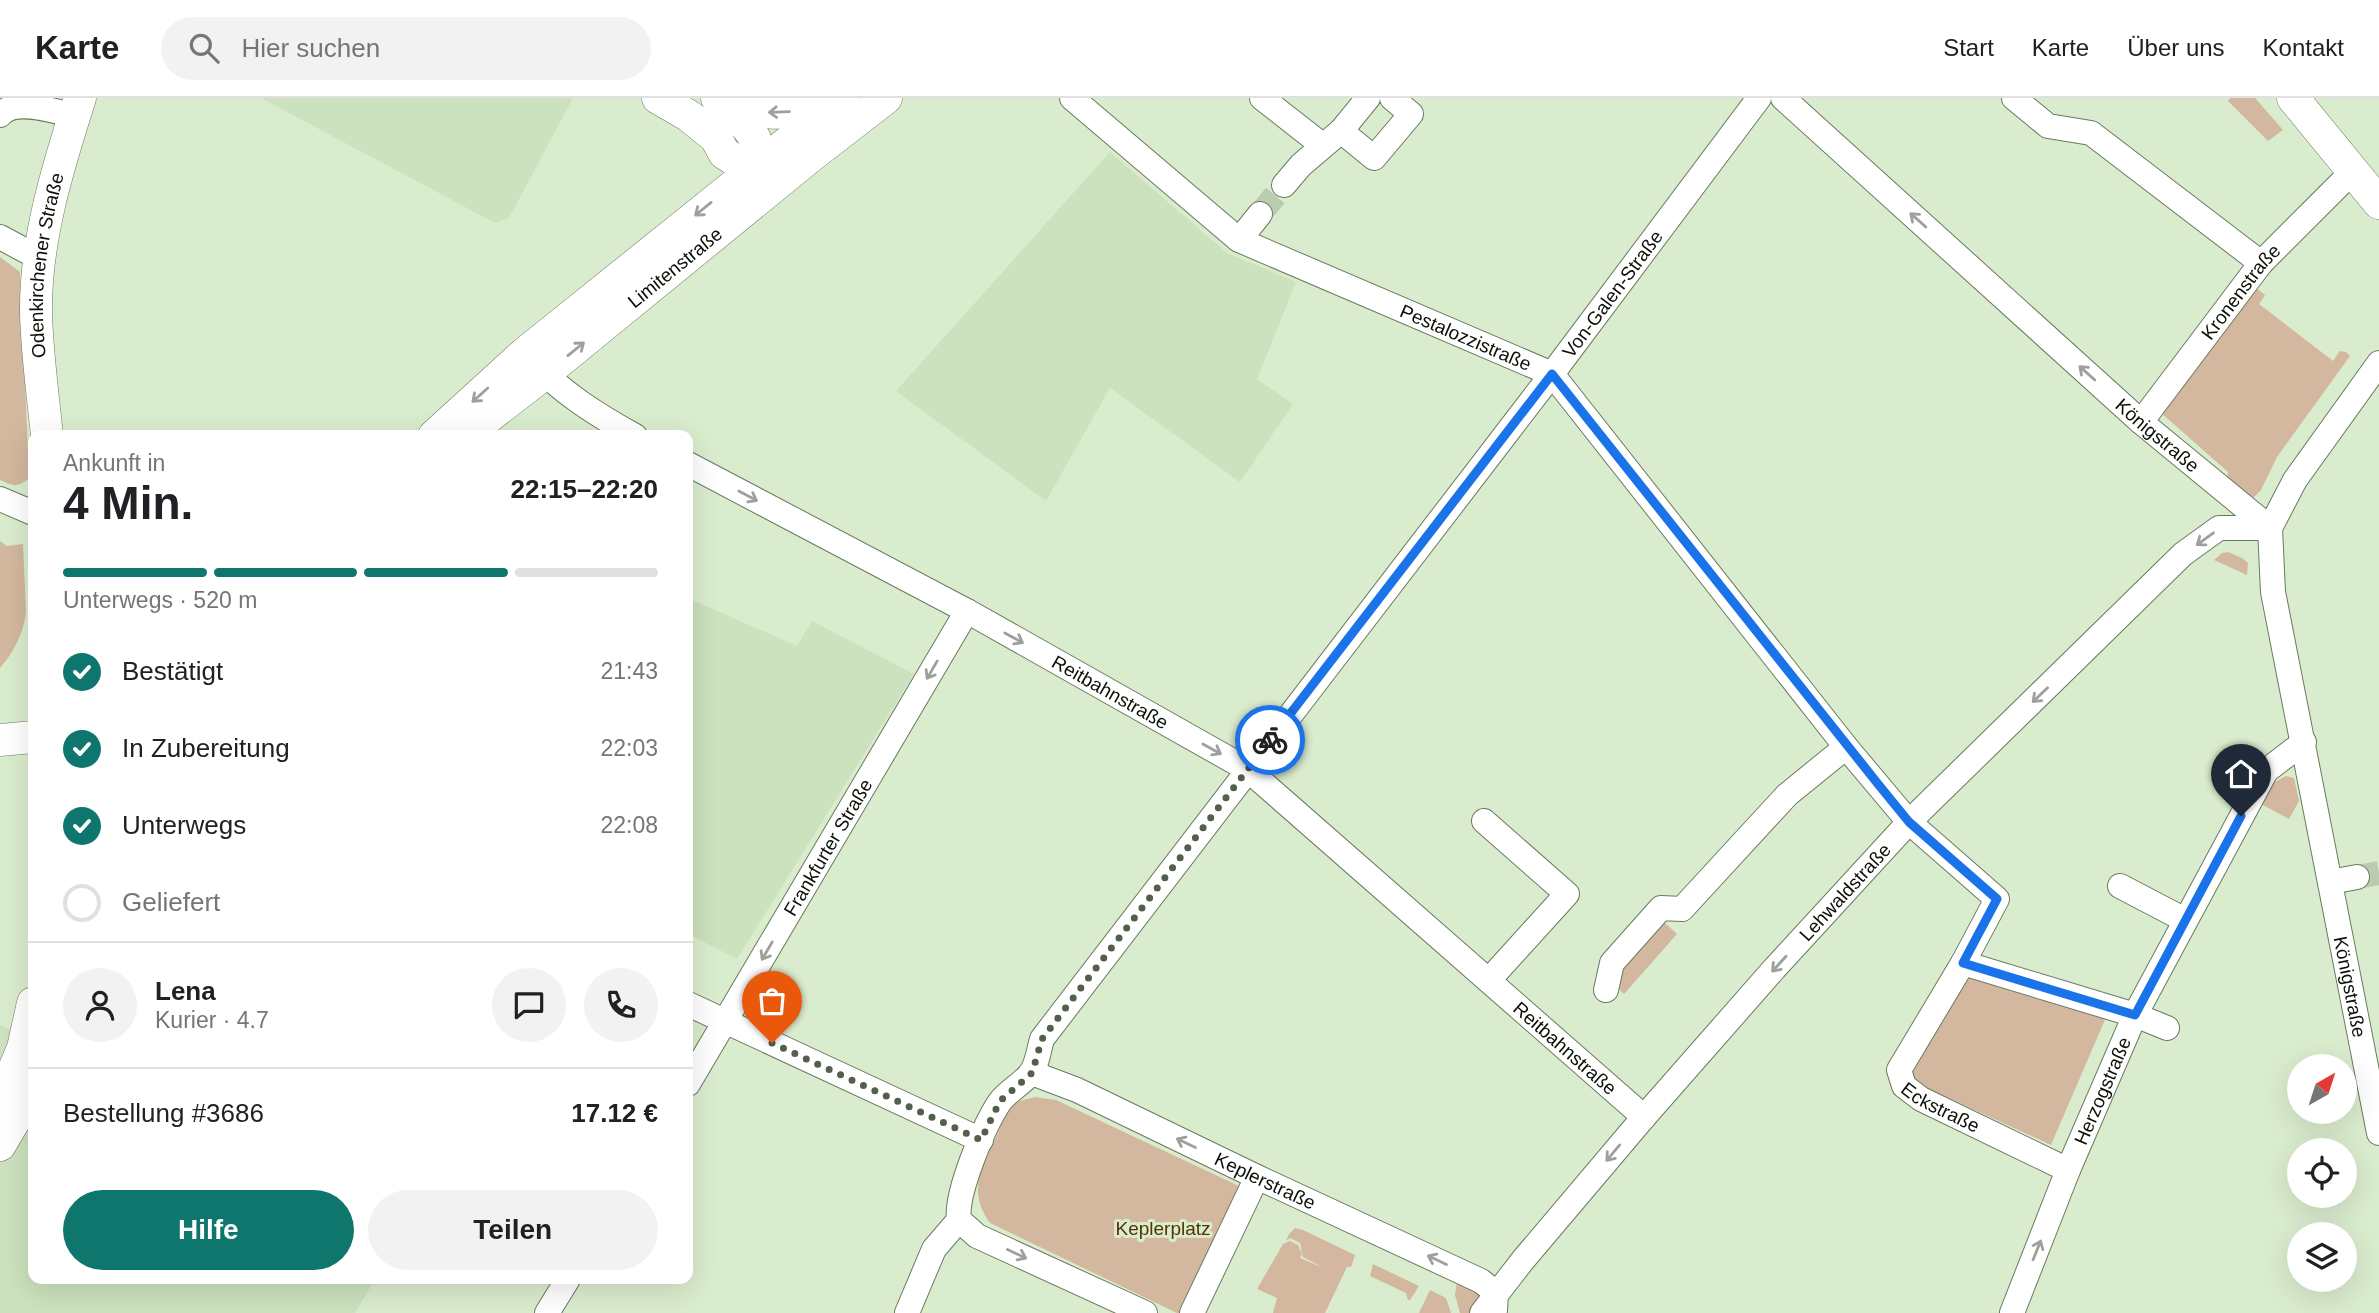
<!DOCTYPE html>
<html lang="de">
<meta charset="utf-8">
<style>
:root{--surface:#fff;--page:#f2f2f2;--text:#202124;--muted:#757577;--line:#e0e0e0;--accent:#0f766e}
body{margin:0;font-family:Arial,sans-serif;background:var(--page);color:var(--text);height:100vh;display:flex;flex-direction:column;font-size:26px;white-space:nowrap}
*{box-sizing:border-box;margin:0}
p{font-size:23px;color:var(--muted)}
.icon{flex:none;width:38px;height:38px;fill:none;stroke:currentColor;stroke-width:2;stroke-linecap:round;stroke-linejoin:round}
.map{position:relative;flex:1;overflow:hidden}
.sheet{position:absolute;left:28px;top:332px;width:665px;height:854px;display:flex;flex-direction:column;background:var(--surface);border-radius:14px;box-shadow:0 7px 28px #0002}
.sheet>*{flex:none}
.needle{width:46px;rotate:39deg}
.controls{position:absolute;left:2287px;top:956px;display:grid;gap:14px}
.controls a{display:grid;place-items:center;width:70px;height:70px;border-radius:50%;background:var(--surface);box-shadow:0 7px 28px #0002;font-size:35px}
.pin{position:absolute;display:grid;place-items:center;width:60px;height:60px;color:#fff;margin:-72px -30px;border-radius:50% 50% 50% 0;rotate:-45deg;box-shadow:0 0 7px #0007}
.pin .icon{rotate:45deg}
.courier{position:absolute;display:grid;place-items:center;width:70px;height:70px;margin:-35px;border:5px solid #1a73e8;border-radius:50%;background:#fff;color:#222;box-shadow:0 2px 9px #0007}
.headline em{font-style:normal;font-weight:700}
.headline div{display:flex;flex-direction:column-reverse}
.headline{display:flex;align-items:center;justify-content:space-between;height:119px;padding:0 35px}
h1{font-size:46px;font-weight:700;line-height:52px}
.bar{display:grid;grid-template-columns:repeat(4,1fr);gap:10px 7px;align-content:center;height:84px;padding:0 35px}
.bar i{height:9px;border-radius:5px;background:var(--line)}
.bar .selected{background:var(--accent)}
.bar p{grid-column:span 4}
.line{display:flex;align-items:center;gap:18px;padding:0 35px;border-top:2px solid var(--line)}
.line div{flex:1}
.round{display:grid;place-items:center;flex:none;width:74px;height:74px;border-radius:37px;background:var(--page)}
ol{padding:0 35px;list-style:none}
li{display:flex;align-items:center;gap:21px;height:77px}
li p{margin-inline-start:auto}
li .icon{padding:7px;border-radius:50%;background:var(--accent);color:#fff;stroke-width:4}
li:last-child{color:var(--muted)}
li i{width:38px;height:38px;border:4px solid var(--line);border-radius:50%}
.primary-button{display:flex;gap:14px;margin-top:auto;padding:14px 35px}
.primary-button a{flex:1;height:80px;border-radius:42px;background:var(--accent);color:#fff;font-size:28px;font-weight:700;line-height:80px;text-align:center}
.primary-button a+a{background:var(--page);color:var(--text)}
header{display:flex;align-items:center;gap:42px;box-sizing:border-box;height:98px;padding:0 35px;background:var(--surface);border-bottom:2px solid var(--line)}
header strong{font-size:33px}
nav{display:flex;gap:38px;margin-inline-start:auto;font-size:24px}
.search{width:490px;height:63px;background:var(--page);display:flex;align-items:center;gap:18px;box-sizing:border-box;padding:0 24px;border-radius:38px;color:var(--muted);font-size:26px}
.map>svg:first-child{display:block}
.built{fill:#cce1bd}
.green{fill:#d3b79e}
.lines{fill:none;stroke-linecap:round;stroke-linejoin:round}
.minor-tunnel{stroke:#bbcbb0;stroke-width:24;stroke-dasharray:24 12;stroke-linecap:butt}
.minor-casing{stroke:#6a7a5f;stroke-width:26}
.major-casing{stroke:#6a7a5f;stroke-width:33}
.minor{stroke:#fff;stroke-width:24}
.major{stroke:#fff;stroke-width:32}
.oneway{stroke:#9da09c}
.done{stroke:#535e4d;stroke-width:7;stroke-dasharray:0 12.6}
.route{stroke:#1a73e8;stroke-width:9}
.labels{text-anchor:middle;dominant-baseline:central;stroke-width:6;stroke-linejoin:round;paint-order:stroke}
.street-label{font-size:19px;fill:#0b1107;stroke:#daecce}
.park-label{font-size:19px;fill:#593100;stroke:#daecce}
</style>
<header>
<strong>Karte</strong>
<div class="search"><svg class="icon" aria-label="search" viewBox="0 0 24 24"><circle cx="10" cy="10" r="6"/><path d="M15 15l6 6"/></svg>Hier suchen</div>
<nav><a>Start</a><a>Karte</a><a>Über uns</a><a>Kontakt</a></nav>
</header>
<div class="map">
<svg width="2379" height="1215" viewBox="0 0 2379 1215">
<rect width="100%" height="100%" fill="#daecce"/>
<g class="built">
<path d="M261,0H573L509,120L495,125Z"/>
<path d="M1110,54L1227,155L1296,184L1257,281L1293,306L1240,384L1110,290L1046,403L896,293Z"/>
<path d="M688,500L797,548L812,523L914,576L737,861L688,836Z"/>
<path d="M0,927L33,941V1181H375L355,1215H0Z"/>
</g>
<g class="green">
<path d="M2230,0H2255L2283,32L2268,43L2228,3Z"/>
<path d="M0,159L20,174L29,374L28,381C17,390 13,388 0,382Z"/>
<path d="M2252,187L2265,197L2259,206L2333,263L2340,253L2346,254L2350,258L2277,359L2261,392L2254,399L2246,398L2227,387L2228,374L2160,314L2159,327L2148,320Z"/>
<path d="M0,443L7,448L23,446L26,513C25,532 13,556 0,570Z"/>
<path d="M2228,454L2242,460L2248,465L2247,477L2214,462L2222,455Z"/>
<path d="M2286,678L2294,680L2299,703L2289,721L2261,706L2273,685Z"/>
<path d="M1660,823L1666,826L1677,836L1624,896L1616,888L1615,869Z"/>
<path d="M1966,872L2107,917L2051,1047L1916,985L1907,970Z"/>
<path d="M1035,999L1056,1002L1256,1096L1203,1215H1177L990,1125C967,1093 981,1070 996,1039C1001,1028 1005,1015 1014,1006C1020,1002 1028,1001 1035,999Z"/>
<path d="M1295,1130L1303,1132L1355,1157L1351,1169H1347L1325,1215H1273L1277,1200L1257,1191L1283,1146L1290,1143L1298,1147L1302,1156L1300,1160L1324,1170L1303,1159L1300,1145L1290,1140L1286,1143L1289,1136Z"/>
<path d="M1373,1166L1419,1188L1410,1202H1408L1406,1195L1370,1178Z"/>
<path d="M1457,1184L1474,1191L1482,1200L1478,1215H1460L1455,1197Z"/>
<path d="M1430,1192L1446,1200L1451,1215H1419Z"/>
</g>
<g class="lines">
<g class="minor-tunnel">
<path d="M1260,116L1284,87"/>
<path d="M2357,779L2379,775"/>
</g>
<g class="minor-casing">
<g id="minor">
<path id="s1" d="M1072,0L1239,142L1552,276L1846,649L1909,724L1997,801L1963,865L2135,917L2167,930"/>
<path d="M1262,0L1322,47"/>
<path d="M1368,0L1341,33L1374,60L1411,16L1392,0"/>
<path id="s2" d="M1783,0L2141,324L2270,430L2273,494L2379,1035"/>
<path d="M2014,0L2048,28L2091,35L2261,165"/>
<path d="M0,17C14,0 52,12 74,18"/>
<path d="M1284,87L1301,67L1341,33"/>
<path d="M0,139L41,161"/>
<path d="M1239,142L1260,116"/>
<path d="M532,263C562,295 597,317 635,338"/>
<path id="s3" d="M2141,324L2261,165L2353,73"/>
<path id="s4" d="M688,366L967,513L1247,671L1644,1019"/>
<path d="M0,401L33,415"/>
<path d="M2270,430L2295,382L2379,265"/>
<path d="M1484,723L1567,796L1489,882"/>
<path d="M2330,784L2357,779"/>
<path d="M2120,788L2185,822"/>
<path id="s5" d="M1963,865L1899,972L1904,988L1921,1001L2068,1072"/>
<path d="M1606,892L1612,865L1661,810L1682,811L1787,697L1846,649"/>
<path d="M688,906L981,1042"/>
<path id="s6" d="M1032,975L1077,992L1257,1079L1481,1183L1496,1195L1495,1212"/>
<path id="s7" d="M688,986L967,513"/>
<path d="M959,1122L977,1138L1145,1215"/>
<path d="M547,1215L568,1181"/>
<path id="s8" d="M907,1215L934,1151L959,1122C955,1096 984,1028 999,1005C1007,993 1021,987 1030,976C1037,968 1039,951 1042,941L1552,276L1759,0"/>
<path d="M1192,1215L1257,1079"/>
<path id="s9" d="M1482,1215L1523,1162L1644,1019L1774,871L1909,724L2183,456L2219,430H2270"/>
<path id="s10" d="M2012,1215L2068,1072L2135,917L2266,673L2304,644"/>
</g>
</g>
<g class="major-casing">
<g id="major">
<path d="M658,0L689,18L716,40L724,55L738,64L756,68L767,80"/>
<path d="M717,0C759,18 786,20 829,4"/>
<path d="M2293,0L2379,105"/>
<path d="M719,5C733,17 751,28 757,46C759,52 757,62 756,68"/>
<path id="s11" d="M47,338C43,297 37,256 36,215C35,142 58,69 80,0"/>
<path d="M434,338L525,255L843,0"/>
<path id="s12" d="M464,338L544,276L811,58L886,0"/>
<path d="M0,642L33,639"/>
<path d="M0,1005L23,950L33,905"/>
<path d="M0,1047L33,991"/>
</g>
</g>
<use href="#minor" class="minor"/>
<use href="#major" class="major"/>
</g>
<defs><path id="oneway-shaft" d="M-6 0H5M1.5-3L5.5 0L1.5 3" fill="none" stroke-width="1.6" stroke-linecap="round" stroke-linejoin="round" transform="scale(1.75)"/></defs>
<g class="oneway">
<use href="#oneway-shaft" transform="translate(779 14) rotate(178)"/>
<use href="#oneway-shaft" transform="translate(703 111) rotate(141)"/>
<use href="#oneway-shaft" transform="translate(1918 122) rotate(-138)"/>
<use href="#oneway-shaft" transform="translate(576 251) rotate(-39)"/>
<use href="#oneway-shaft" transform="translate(2087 275) rotate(-138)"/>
<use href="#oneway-shaft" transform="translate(480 297) rotate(138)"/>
<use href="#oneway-shaft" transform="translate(748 398) rotate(28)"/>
<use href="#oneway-shaft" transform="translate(2205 441) rotate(144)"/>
<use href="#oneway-shaft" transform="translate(1014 540) rotate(29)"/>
<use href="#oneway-shaft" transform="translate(932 572) rotate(120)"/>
<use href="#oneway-shaft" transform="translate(2040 597) rotate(136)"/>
<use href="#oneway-shaft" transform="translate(1212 651) rotate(29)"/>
<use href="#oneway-shaft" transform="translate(767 853) rotate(120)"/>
<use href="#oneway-shaft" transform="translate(1779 866) rotate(132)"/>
<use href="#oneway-shaft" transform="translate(1186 1045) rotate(-154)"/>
<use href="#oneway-shaft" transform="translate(1613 1055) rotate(130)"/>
<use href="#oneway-shaft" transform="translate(2037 1152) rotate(-68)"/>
<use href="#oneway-shaft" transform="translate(1017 1156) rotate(25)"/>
<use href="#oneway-shaft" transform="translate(1437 1162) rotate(-155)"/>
</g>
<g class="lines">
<path class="done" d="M772,945L981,1042L1000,1003L1032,975L1042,941L1270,642"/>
<path class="route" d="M1270,642L1552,276L1878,686L1909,724L1997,801L1963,865L2135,917L2241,718"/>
</g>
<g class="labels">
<g class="street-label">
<text stroke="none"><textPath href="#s11" startOffset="172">Odenkirchener Straße</textPath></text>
<text stroke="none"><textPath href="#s12" startOffset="270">Limitenstraße</textPath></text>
<text stroke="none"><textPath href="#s3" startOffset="164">Kronenstraße</textPath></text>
<text stroke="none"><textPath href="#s8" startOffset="1251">Von-Galen-Straße</textPath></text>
<text stroke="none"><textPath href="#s1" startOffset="466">Pestalozzistraße</textPath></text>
<text stroke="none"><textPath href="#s2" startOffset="504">Königstraße</textPath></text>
<text stroke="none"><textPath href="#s4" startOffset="480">Reitbahnstraße</textPath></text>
<text stroke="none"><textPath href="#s7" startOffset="275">Frankfurter Straße</textPath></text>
<text stroke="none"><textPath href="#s9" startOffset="556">Lehwaldstraße</textPath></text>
<text stroke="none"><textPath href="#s2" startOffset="1116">Königstraße</textPath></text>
<text stroke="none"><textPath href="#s4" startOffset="1060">Reitbahnstraße</textPath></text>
<text stroke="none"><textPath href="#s10" startOffset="240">Herzogstraße</textPath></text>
<text stroke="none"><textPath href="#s5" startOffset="184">Eckstraße</textPath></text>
<text stroke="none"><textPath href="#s6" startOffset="257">Keplerstraße</textPath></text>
</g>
<g class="park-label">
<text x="1163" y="1130">Keplerplatz</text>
</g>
</g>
</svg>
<div class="controls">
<a><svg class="needle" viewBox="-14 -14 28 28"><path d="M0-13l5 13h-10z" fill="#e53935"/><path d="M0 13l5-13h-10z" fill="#757577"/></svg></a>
<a><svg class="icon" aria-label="locate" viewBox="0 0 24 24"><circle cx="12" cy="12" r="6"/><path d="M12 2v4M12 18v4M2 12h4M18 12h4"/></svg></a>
<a><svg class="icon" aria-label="layers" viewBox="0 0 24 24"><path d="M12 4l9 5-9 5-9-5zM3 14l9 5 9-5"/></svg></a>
</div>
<div class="pin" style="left:772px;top:945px;background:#ea580c"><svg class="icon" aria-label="bag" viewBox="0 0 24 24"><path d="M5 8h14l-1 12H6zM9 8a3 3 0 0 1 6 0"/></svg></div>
<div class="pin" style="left:2241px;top:718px;background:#1f2937"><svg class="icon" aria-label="home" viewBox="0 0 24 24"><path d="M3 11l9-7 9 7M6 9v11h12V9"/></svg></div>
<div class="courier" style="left:1270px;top:642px"><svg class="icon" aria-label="bike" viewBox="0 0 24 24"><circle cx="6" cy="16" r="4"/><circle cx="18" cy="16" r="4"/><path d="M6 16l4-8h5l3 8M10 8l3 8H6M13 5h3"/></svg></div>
<section class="sheet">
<div class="headline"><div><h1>4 Min.</h1><p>Ankunft in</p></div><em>22:15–22:20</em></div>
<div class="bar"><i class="selected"></i><i class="selected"></i><i class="selected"></i><i></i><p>Unterwegs · 520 m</p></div>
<ol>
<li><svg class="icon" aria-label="check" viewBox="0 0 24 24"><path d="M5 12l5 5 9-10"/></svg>Bestätigt<p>21:43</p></li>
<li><svg class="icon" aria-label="check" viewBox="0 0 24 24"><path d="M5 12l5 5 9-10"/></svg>In Zubereitung<p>22:03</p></li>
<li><svg class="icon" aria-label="check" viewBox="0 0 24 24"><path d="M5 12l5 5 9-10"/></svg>Unterwegs<p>22:08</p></li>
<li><i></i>Geliefert</li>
</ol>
<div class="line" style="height:126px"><a class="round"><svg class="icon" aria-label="person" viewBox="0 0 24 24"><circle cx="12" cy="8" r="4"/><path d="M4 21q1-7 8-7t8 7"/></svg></a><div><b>Lena</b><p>Kurier · 4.7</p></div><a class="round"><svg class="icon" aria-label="chat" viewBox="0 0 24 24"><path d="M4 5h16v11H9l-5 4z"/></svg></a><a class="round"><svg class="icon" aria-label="phone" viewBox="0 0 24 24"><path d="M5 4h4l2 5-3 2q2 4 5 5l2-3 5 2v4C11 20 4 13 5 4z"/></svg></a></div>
<div class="line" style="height:91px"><div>Bestellung #3686</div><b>17.12 €</b></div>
<div class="primary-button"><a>Hilfe</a><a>Teilen</a></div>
</section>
</div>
